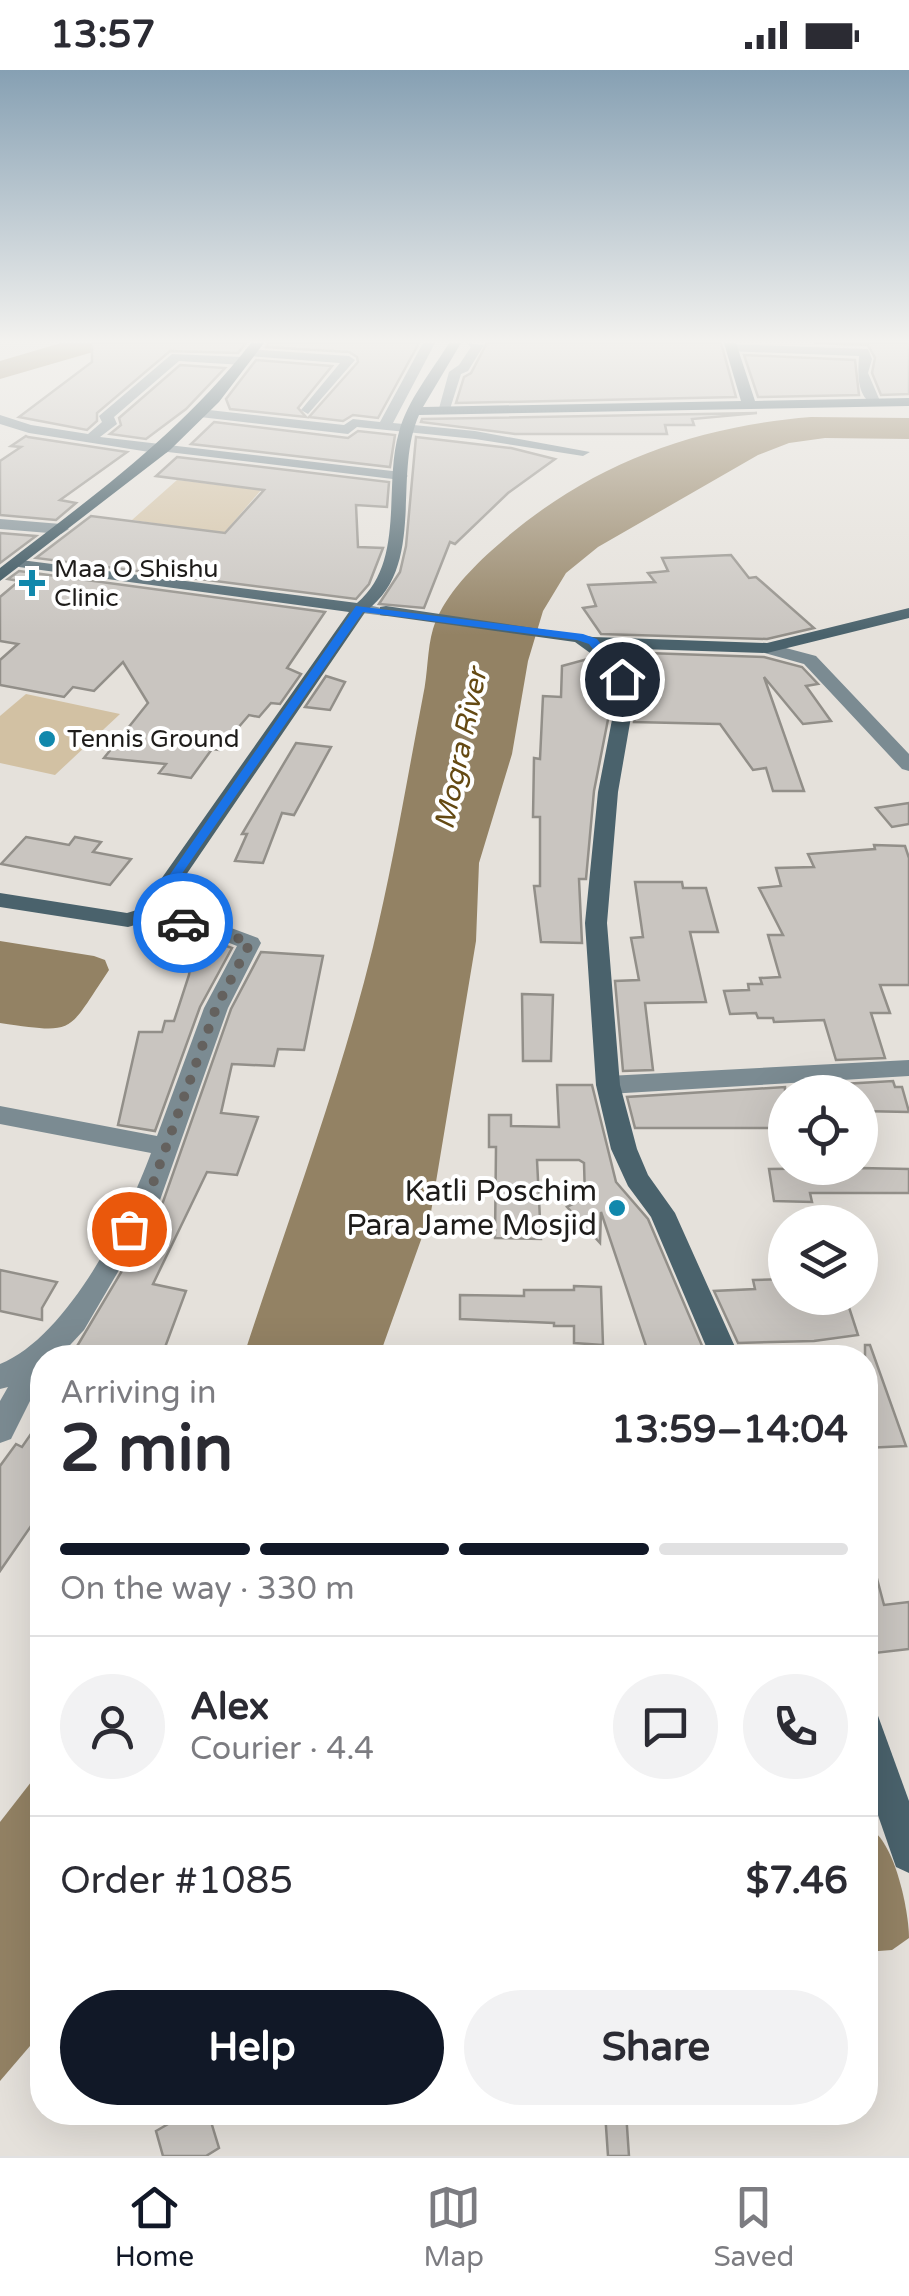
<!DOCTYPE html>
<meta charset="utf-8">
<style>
:root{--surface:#fff;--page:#f2f2f3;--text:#2b2b33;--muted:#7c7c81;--line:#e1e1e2;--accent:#111827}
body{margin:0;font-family:"Varela Round",sans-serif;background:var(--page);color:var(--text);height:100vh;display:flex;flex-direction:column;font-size:38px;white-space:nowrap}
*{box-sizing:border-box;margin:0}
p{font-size:32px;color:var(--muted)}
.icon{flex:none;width:55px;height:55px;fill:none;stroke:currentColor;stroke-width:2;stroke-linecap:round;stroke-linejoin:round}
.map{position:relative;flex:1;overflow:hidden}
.panel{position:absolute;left:30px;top:1275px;width:848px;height:780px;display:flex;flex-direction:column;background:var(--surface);border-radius:40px;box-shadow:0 10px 40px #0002}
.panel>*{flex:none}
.controls{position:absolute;left:768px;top:1005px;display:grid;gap:20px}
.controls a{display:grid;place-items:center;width:110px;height:110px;border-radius:50%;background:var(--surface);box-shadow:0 10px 40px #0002;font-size:50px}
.pin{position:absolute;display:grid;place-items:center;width:85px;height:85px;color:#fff;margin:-42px;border:5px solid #fff;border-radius:50%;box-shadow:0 2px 10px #0007}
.courier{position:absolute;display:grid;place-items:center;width:100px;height:100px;margin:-50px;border:8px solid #1a73e8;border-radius:50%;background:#fff;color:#222;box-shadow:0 2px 12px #0007}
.head em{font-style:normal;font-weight:700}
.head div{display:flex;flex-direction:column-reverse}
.head{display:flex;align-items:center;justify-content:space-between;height:170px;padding:0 30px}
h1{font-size:65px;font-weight:700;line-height:75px}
.bar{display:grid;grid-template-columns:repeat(4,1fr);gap:15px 10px;align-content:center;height:120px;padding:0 30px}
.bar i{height:12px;border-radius:8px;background:var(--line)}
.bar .current{background:var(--accent)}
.bar p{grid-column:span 4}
.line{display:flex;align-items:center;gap:25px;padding:0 30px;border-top:2px solid var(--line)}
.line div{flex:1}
.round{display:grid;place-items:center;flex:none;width:105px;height:105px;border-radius:52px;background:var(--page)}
.primary-button{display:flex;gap:20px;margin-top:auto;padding:20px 30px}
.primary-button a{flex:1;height:115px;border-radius:60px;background:var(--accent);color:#fff;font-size:40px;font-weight:700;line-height:115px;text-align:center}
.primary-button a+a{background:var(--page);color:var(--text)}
.status{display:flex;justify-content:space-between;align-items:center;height:70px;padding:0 50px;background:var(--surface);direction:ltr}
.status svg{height:28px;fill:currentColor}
.dock{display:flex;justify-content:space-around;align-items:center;height:140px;border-top:2px solid var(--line);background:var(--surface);font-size:28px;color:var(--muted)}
.dock a{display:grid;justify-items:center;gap:5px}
.dock .current{color:var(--accent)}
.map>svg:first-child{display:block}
.green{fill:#d2c1a3}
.water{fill:#938264}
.building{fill:#c9c5c0;stroke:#928f89;stroke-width:2.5}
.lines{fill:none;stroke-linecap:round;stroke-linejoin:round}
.street{fill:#7b8b92;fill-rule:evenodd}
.secondary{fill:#4a626c;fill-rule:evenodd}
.primary{fill:#284551;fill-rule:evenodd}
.route{fill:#1a73e8}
.done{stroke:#64615e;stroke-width:10;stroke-dasharray:0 18}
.poi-dot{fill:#1188ac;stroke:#fff;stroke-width:4}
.labels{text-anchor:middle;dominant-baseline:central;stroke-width:8;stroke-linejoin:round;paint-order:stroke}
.far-poi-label{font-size:25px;fill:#1e1c1a;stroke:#fff;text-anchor:start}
.far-water-label{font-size:28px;font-style:italic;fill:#644912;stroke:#fff}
.poi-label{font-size:30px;fill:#1e1c1a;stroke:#fff;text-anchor:end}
</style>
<div class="status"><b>13:57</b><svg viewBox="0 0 49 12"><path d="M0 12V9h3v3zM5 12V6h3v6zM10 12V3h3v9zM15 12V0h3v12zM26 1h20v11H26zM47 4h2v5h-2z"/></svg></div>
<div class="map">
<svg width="909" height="2086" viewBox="0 0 909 2086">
<rect width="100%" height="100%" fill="#e5e1db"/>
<g class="green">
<path d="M177,410L261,420L224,463L132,450Z"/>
<path d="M26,624L120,644L55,705L0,693V646Z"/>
</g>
<g class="water">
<path d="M61,273H124L0,309V291Z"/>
<path d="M811,347L909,348V369L825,368L789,373L758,385L598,477L566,503L543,541L528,591L512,684L479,793L476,871L431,1142L379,1287L243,1288C287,1152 339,1016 373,877C393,795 407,709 423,626C428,604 427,579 433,559C442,529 469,501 491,481C583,397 688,357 811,347Z"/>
<path d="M0,871L94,886L105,890L109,900C66,964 77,964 0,953Z"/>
<path d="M42,1698V1962L0,2011V1752Z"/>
<path d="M865,1756C894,1765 909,1841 909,1868L892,1880L865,1882Z"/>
</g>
<g class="building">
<path d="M92,273H246L238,283L170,281L97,343V351L87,360L19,347L92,292Z"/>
<path d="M268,273H419L378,348L353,345L343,351L309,347L358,292L357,287L349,282L266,277Z"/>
<path d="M487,273H721L736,327L456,333L464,307L471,303Z"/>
<path d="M814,273H909V324L881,325L872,303L875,288L868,275Z"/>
<path d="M744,285L855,290L859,325L758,327Z"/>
<path d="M256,290L332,296L298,338L306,347L230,339L226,329Z"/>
<path d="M180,295L225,298L186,339L146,369L110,364L121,355L119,348Z"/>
<path d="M757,343L692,349L694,355H665L667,364H515L421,352L422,349Z"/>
<path d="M214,352L348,368L358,361L395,365L390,397L191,374Z"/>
<path d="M26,366L28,367L127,382L60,430L76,433L56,450L0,445V391L21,377L11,376Z"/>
<path d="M416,367L511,378L555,389L508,423L455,474L450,472L424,538L379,534L400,502L406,476Z"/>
<path d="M177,387L389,412L387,437L356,435L358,477L383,478L369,514L356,529L36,488L91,446L225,463L264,420L156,406Z"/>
<path d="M0,463L36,466L0,493Z"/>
<path d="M731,485L749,508L756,507L814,558L767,569L601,564L583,538L596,536L588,515L655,512L648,503L668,501L662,488Z"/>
<path d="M19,501L325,542L287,598L301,604L280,634L271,633L259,647L249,645L219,680L212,679L191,708L159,703L166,694L104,688L148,633L123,592L94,621L73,617L64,627L0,615V590L18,574L0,571V527L19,511L8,509Z"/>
<path d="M617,582L764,587L802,597L818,614L806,616L831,651L803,654L764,607L804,721H773L766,698L753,700L720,654L634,652L639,623L629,596Z"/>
<path d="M591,588L601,595L613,624L594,721L586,809H579L582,873L541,872L534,816H540V747H533L534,688L540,689L543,626L561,627L562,596Z"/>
<path d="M326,606L345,612L330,640L305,637Z"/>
<path d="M296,673L331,677L294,745L282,743L263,793L235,791L247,764H242Z"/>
<path d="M909,733V754L892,757L876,738Z"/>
<path d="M26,767L69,775L75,767L101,772L93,782L131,789L110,815L1,794Z"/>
<path d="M874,775L905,776L909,788V915H880L890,943H871L885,988L836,990L824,950L774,952L773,948H758L756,943L730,944L724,921L749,920L748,914H762L760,908L780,907L768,865H783L759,818L781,816L776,798L814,797L808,784L875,779Z"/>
<path d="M635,812H682L683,818H706L718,862H690L706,932L645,933L653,1000L623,1001L615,911L639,910L631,868L643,867Z"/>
<path d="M195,865L232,878L200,937L155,1061L118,1055L139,962H162L165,951H174L189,905Z"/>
<path d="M261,882L323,886L304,980L278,979L274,996L232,994L221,1043L258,1047L237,1105L207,1102L153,1214L186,1221L161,1288H70L163,1132L231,939Z"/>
<path d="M522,924L553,925L551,991H523Z"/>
<path d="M893,1011L895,1017H902L909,1042L860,1041V1022H846L843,1014Z"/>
<path d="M557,1015H592L616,1112L648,1149L706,1285L650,1288L601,1142L600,1173L567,1137L585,1128L584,1093L579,1090H537L541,1169L495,1168L496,1077H489V1045H511V1056L559,1057Z"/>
<path d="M785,1017V1058H635L627,1027Z"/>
<path d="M860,1098L909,1099V1123H810L812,1132L774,1131L769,1099Z"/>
<path d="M0,1200L57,1212L42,1238V1250L0,1241Z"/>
<path d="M785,1209V1228H846L858,1265L814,1271L738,1273L714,1221L755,1219L753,1210Z"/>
<path d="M574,1216L601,1217L603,1275L574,1273V1256H554V1253L460,1249V1225L524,1226V1220H574Z"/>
<path d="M865,1275H870L906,1376L865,1378Z"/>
<path d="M42,1348V1461L31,1456L0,1501V1396L16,1374L22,1377Z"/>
<path d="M865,1490H872L884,1535L909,1532V1579L875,1583L865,1551Z"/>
<path d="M189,2042H208L219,2078L206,2086H163L156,2061Z"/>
<path d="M605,2042H626L629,2086H608Z"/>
</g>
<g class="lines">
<g class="street">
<path d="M423,273H435L393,353L475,361L590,382L583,386L475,369L357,357L348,364L200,347L193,343L200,339L344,355L353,349L380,352Z"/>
<path d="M466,273L484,275L468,301L461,304L450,339L438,342L449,302L459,295L471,277Z"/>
<path d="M731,274L868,279L872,289L868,303L880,331L873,335C856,325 858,302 859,286L727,281Z"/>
<path d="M245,279L349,286L355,290L308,344L301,340L340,293L249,286Z"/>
<path d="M172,284L243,287L249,291L243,295L179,291L114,347L117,354L100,367L401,402L408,406L401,410L168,382L162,384L29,363L0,354V345L31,355L88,364L102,352L99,346Z"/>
<path d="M0,449L61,454L69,459L61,464L0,459Z"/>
<path d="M360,533L394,541L386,546L354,542V534Z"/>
<path d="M767,573L816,586L909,684V701L902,699L804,594L761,582L758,578Z"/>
<path d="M143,839L207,849L258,868L261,873L228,938L160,1130L84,1260L58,1288H42V1307L11,1369L0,1373V1331L8,1317L0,1319V1294C66,1268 127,1149 151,1083L0,1054V1036L157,1066L204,938L237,876L202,862L135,851L132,846Z"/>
<path d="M909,990V1006L608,1024L596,1015L608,1006Z"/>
</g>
<g class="secondary">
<path d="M449,273H461L423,337L741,331L724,273H736L755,331L909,328V336L419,345C392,405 427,496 366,541L156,849L128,857L0,837V823L127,843L140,839L349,542L19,497L11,492L13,489L357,533C406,492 383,416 399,362C407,331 432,301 449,273Z"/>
<path d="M386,536L593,567L767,573L909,538V548L767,583L609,578L625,597L635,624L618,722L607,853L620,1015L637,1079L648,1105L675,1143L740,1288H711L651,1147L628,1116L611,1079L596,1015L585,853L598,722L617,624L604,593L575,572L380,545V537Z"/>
<path d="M865,1638L877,1643L909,1731V1803L896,1797L865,1708Z"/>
</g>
<path class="primary" d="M251,273H264L219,332L170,380L0,511V498C94,425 176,368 251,273Z"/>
</g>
<linearGradient id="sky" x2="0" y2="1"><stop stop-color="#86a0b3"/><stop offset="0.48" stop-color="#f3f2ef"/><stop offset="1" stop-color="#f3f2ef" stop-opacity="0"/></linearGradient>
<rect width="909" height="565" fill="url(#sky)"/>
<path class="route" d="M356,536L583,564L597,569L628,609L618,612L589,574L577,570L363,542L154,844L188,849V856L138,849V843L153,829Z"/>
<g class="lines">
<path class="done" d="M129,1159L147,1130L216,938L250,873L207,856L183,853"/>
</g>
<g class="poi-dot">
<path d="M27 498h10v10h10v10h-10v10h-10v-10h-10v-10h10z"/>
<circle cx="47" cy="669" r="10"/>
<circle cx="617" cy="1138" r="10"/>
</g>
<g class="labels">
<g class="far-poi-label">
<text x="54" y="499">Maa O Shishu<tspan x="54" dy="29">Clinic</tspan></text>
<text x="67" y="669">Tennis Ground</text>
</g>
<g class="far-water-label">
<text transform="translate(461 679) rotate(-78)">Mogra River</text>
</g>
<g class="poi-label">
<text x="597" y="1121">Katli Poschim<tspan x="597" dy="34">Para Jame Mosjid</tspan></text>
</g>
</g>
</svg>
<div class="controls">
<a><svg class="icon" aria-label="locate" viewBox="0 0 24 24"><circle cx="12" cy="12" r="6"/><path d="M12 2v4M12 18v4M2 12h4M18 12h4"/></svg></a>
<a><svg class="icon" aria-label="layers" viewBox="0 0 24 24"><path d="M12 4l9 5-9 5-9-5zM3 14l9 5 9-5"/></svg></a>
</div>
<div class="pin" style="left:129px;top:1159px;background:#ea580c"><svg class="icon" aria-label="bag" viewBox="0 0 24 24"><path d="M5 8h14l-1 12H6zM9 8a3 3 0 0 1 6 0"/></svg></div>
<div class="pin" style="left:622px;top:609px;background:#1f2937"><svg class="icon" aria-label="home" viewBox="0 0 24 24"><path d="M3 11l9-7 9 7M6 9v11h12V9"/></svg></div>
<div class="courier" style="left:183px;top:853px"><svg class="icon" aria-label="car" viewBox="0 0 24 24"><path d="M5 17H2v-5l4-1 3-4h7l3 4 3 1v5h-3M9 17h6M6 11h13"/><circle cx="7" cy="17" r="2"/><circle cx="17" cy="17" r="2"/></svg></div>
<section class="panel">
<div class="head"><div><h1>2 min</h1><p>Arriving in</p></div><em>13:59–14:04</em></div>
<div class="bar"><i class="current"></i><i class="current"></i><i class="current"></i><i></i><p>On the way · 330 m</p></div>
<div class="line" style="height:180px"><a class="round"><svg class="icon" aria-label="person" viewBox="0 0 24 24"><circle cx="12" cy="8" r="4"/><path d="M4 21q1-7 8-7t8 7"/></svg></a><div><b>Alex</b><p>Courier · 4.4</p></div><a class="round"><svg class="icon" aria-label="chat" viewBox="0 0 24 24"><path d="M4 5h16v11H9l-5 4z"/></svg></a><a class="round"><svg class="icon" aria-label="phone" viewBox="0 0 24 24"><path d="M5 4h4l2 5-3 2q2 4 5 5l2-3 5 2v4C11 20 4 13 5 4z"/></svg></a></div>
<div class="line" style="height:130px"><div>Order #1085</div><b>$7.46</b></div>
<div class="primary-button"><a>Help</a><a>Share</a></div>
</section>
</div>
<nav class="dock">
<a class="current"><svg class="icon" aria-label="home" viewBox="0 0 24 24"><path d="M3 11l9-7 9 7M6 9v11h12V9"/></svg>Home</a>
<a><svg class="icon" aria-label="map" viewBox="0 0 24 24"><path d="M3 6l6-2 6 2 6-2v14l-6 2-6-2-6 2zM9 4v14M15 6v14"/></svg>Map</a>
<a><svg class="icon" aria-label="saved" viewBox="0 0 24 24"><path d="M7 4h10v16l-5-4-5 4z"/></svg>Saved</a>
</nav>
